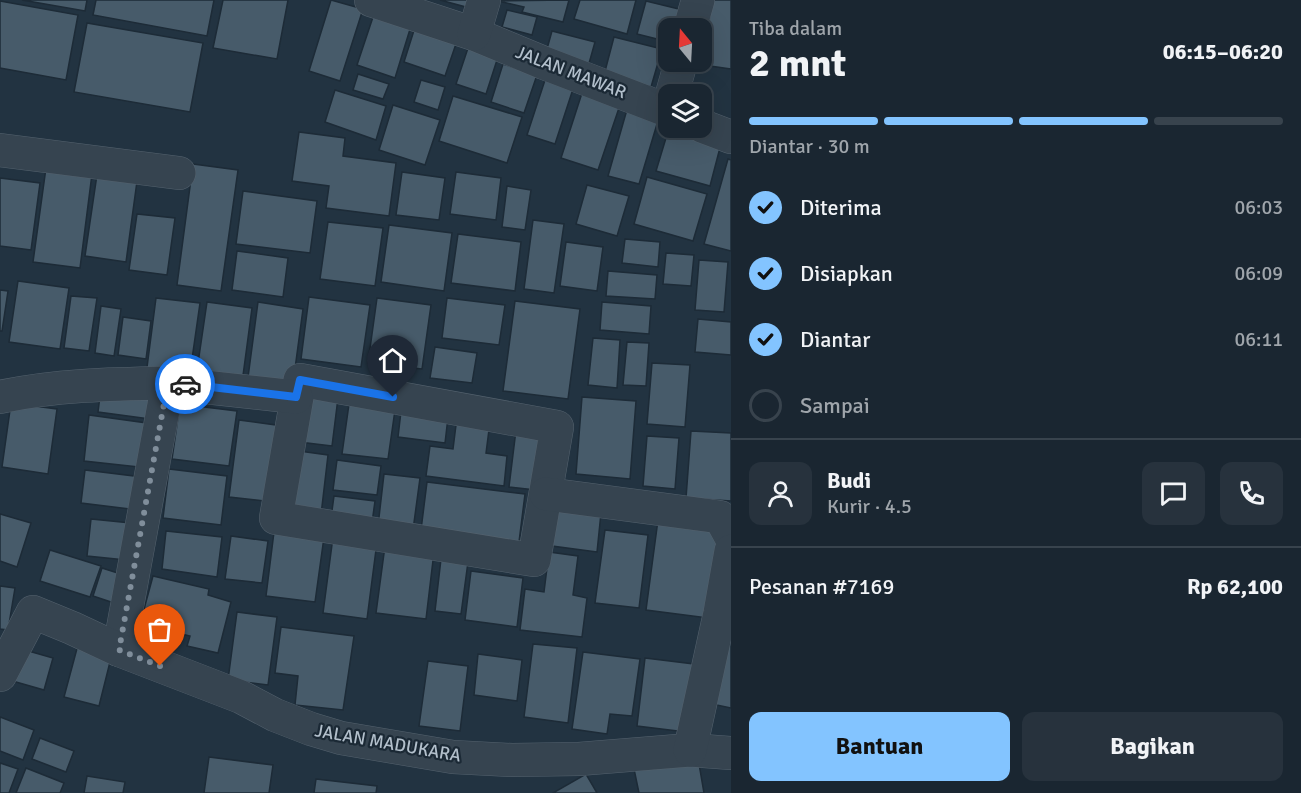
<!DOCTYPE html>
<html lang="id">
<meta charset="utf-8">
<style>
:root{--surface:#1a2631;--page:#27323d;--text:#f1f3f6;--muted:#9fa5ab;--line:#38434d;--accent:#83c4ff}
body{margin:0;font-family:Signika,sans-serif;background:var(--page);color:var(--text);height:100vh;display:flex;flex-direction:column;font-size:22px;white-space:nowrap}
*{box-sizing:border-box;margin:0}
p{font-size:20px;color:var(--muted)}
.icon{flex:none;width:33px;height:33px;fill:none;stroke:currentColor;stroke-width:2;stroke-linecap:round;stroke-linejoin:round}
.map{position:relative;flex:1;overflow:hidden}
.panel{display:flex;flex-direction:column;background:var(--surface);width:570px}
.panel>*{flex:none}
.needle{width:39px;rotate:342deg}
.buttons{position:absolute;left:658px;top:18px;display:grid;gap:12px}
.buttons a{display:grid;place-items:center;width:54px;height:54px;border-radius:12px;background:var(--surface);box-shadow:0 6px 24px #0002,0 0 0 2px var(--line);font-size:30px}
.pin{position:absolute;display:grid;place-items:center;width:51px;height:51px;color:#fff;margin:-62px -26px;border-radius:50% 50% 50% 0;rotate:-45deg;box-shadow:0 0 6px #0007}
.pin .icon{rotate:45deg}
.courier{position:absolute;display:grid;place-items:center;width:60px;height:60px;margin:-30px;border:4px solid #1a73e8;border-radius:50%;background:#fff;color:#222;box-shadow:0 2px 8px #0007}
.head em{font-style:normal;font-weight:700}
.head div{display:flex;flex-direction:column-reverse}
.head{display:flex;align-items:center;justify-content:space-between;height:102px;padding:0 18px}
h1{font-size:39px;font-weight:700;line-height:45px}
.bar{display:grid;grid-template-columns:repeat(4,1fr);gap:9px 6px;align-content:center;height:72px;padding:0 18px}
.bar i{height:8px;border-radius:4px;background:var(--line)}
.bar .selected{background:var(--accent)}
.bar p{grid-column:span 4}
.line{display:flex;align-items:center;gap:15px;padding:0 18px;border-top:2px solid var(--line)}
.line div{flex:1}
.round{display:grid;place-items:center;flex:none;width:63px;height:63px;border-radius:12px;background:var(--page)}
ol{padding:0 18px;list-style:none}
li{display:flex;align-items:center;gap:18px;height:66px}
li p{margin-inline-start:auto}
li .icon{padding:6px;border-radius:50%;background:var(--accent);color:#111;stroke-width:4}
li:last-child{color:var(--muted)}
li i{width:33px;height:33px;border:3px solid var(--line);border-radius:50%}
.cta{display:flex;gap:12px;margin-top:auto;padding:12px 18px}
.cta a{flex:1;height:69px;border-radius:12px;background:var(--accent);color:#111;font-size:24px;font-weight:700;line-height:69px;text-align:center}
.cta a+a{background:var(--page);color:var(--text)}
main{display:flex;flex:1;min-height:0}
.map>svg:first-child{display:block}
.building{fill:#475b6a;stroke:#1d2b37;stroke-width:1.5}
.lines{fill:none;stroke-linecap:round;stroke-linejoin:round}
.minor-casing{stroke:#54626e;stroke-width:34}
.minor{stroke:#364450;stroke-width:33}
.done{stroke:#808e9b;stroke-width:6;stroke-dasharray:0 10.8}
.route{stroke:#1a73e8;stroke-width:8}
.labels{text-anchor:middle;dominant-baseline:central;stroke-width:4.5;stroke-linejoin:round;paint-order:stroke}
.street-label{font-size:18px;fill:#b2bfcb;stroke:#1b2935}
</style>
<main>
<div class="map">
<svg width="731" height="793" viewBox="0 0 731 793">
<rect width="100%" height="100%" fill="#223341"/>
<g class="building">
<path d="M22,0H87L85,11Z"/>
<path d="M96,0H214L207,36L93,15Z"/>
<path d="M223,0H288L277,59L213,48Z"/>
<path d="M331,0L363,9L340,81L309,71Z"/>
<path d="M440,0H468L466,7Z"/>
<path d="M569,0L563,22L522,12L524,7L498,1Z"/>
<path d="M580,0H636L627,34L574,19Z"/>
<path d="M712,0H731V69L703,65Z"/>
<path d="M0,1L78,15L66,80L0,68Z"/>
<path d="M646,1L687,11L682,28H669V42L637,34Z"/>
<path d="M507,10L537,17L532,35L502,27Z"/>
<path d="M374,14L411,26L395,78L357,65Z"/>
<path d="M87,23L203,43L190,112L74,92Z"/>
<path d="M416,24L458,38L445,76L404,62Z"/>
<path d="M552,31L595,42L588,67L545,56Z"/>
<path d="M614,37L662,49L651,87L604,75Z"/>
<path d="M468,48L498,57L486,94L456,84Z"/>
<path d="M503,64L537,75L524,113L491,102Z"/>
<path d="M358,74L389,84L383,99L353,90Z"/>
<path d="M546,77L574,86L555,144L527,135Z"/>
<path d="M421,80L445,87L438,110L414,102Z"/>
<path d="M335,90L386,106L376,140L325,122Z"/>
<path d="M582,93L620,105L598,170L561,158Z"/>
<path d="M453,96L522,117L507,163L439,141Z"/>
<path d="M393,105L440,120L425,165L379,150Z"/>
<path d="M628,106L660,114L639,184L608,176Z"/>
<path d="M669,128H677L722,140L710,186L656,171Z"/>
<path d="M299,132L345,138L343,156L396,163L389,216L326,208L329,186L292,181Z"/>
<path d="M728,159L731,160V251L704,244Z"/>
<path d="M193,164L238,170L221,291L177,285Z"/>
<path d="M46,168L92,174L80,268L33,262Z"/>
<path d="M98,168L138,174L126,262L85,256Z"/>
<path d="M402,172L445,178L439,220L396,215Z"/>
<path d="M456,172L501,178L496,220L450,214Z"/>
<path d="M647,177L707,194L693,241L634,224Z"/>
<path d="M0,178L40,183L31,250L0,246Z"/>
<path d="M587,185L629,196L617,236L576,224Z"/>
<path d="M507,186L531,190L525,230L502,227Z"/>
<path d="M243,191L317,201L310,253L236,244Z"/>
<path d="M137,214L175,218L167,275L129,270Z"/>
<path d="M533,220L564,224L554,293L524,289Z"/>
<path d="M328,222L383,228L375,286L320,279Z"/>
<path d="M389,225L452,233L444,291L381,282Z"/>
<path d="M458,234L521,242L515,291L451,283Z"/>
<path d="M625,239L660,242L658,267L622,263Z"/>
<path d="M566,242L603,247L597,291L560,286Z"/>
<path d="M237,251L288,258L283,297L232,290Z"/>
<path d="M666,253L694,255L691,286L663,284Z"/>
<path d="M699,260L728,262L724,312L695,310Z"/>
<path d="M608,271L657,275L655,299L606,296Z"/>
<path d="M18,281L69,288L60,349L9,342Z"/>
<path d="M0,290L8,291L2,331H0Z"/>
<path d="M71,296L97,298L89,351L64,348Z"/>
<path d="M309,297L370,305L361,367L301,359Z"/>
<path d="M156,298L200,303L189,380L146,375Z"/>
<path d="M377,298L431,305L422,369L368,363Z"/>
<path d="M447,298L505,305L499,345L442,338Z"/>
<path d="M515,301L580,309L568,399L503,391Z"/>
<path d="M207,302L252,308L242,383L196,377Z"/>
<path d="M258,302L303,309L292,391L247,385Z"/>
<path d="M602,302L651,306L649,334L600,330Z"/>
<path d="M101,306L121,309L114,356L95,353Z"/>
<path d="M123,317L151,321L146,359L118,355Z"/>
<path d="M698,319L731,322V355L695,352Z"/>
<path d="M593,338L620,340L617,388L588,385Z"/>
<path d="M627,342L649,343L646,386L623,385Z"/>
<path d="M435,347L477,353L472,383L430,378Z"/>
<path d="M652,363L690,365L685,427L647,424Z"/>
<path d="M306,386L339,390L332,446L299,442Z"/>
<path d="M101,388L153,395L150,419L98,412Z"/>
<path d="M582,397L636,401L630,479L576,474Z"/>
<path d="M11,403L57,409L48,474L2,467Z"/>
<path d="M402,403L449,409L445,443L398,437Z"/>
<path d="M180,404L237,411L229,466L172,459Z"/>
<path d="M349,404L395,410L388,459L342,454Z"/>
<path d="M89,415L154,424L148,468L84,461Z"/>
<path d="M457,417L490,422L486,453L507,456L504,486L426,476L430,446L453,449Z"/>
<path d="M239,420L283,426L273,502L229,497Z"/>
<path d="M517,422L553,427L545,491L509,487Z"/>
<path d="M691,431L731,433V501L686,498Z"/>
<path d="M647,436L679,438L675,489L643,486Z"/>
<path d="M299,451L328,455L321,515L291,511Z"/>
<path d="M337,460L381,466L377,495L333,490Z"/>
<path d="M169,469L227,476L221,525L163,518Z"/>
<path d="M85,470L142,477L138,510L81,503Z"/>
<path d="M384,474L420,478L413,530L378,526Z"/>
<path d="M427,482L525,494L519,542L421,530Z"/>
<path d="M334,496L375,501L372,523L331,518Z"/>
<path d="M556,507L601,513L597,552L552,546Z"/>
<path d="M0,514L31,523L17,567L0,561Z"/>
<path d="M91,519L131,523L126,560L87,556Z"/>
<path d="M658,520L719,528L708,618L646,610Z"/>
<path d="M275,524L325,530L315,602L266,596Z"/>
<path d="M605,530L648,535L639,608L595,603Z"/>
<path d="M166,531L222,537L217,577L162,569Z"/>
<path d="M231,536L268,541L262,583L225,579Z"/>
<path d="M333,537L377,542L367,619L323,613Z"/>
<path d="M385,546L434,552L426,619L376,613Z"/>
<path d="M50,550L101,566L90,597L40,581Z"/>
<path d="M549,552L578,556L573,595L587,598L582,637L520,630L525,589L544,592Z"/>
<path d="M441,559L468,562L461,614L435,611Z"/>
<path d="M102,568L124,575L114,603L93,596Z"/>
<path d="M471,571L523,578L517,627L465,620Z"/>
<path d="M153,576L209,589L208,595L231,602L218,653L187,646L190,636L140,624Z"/>
<path d="M0,586L15,588L8,630L0,629Z"/>
<path d="M237,612L277,617L268,685L228,680Z"/>
<path d="M731,618V708L707,703Z"/>
<path d="M281,627L354,636L343,710L295,705L298,676L275,673Z"/>
<path d="M79,641L113,650L99,706L64,697Z"/>
<path d="M533,644L577,648L568,723L524,717Z"/>
<path d="M18,648L53,658L44,690L9,680Z"/>
<path d="M583,652L640,659L632,716L610,714L607,734L572,729Z"/>
<path d="M478,654L522,660L517,701L474,695Z"/>
<path d="M645,658L694,664L686,732L637,726Z"/>
<path d="M428,661L468,666L460,731L419,726Z"/>
<path d="M0,717L34,730L23,760L0,751Z"/>
<path d="M40,738L74,751L66,772L32,759Z"/>
<path d="M209,757L273,765L269,793H204Z"/>
<path d="M698,758L704,793H639L634,769Z"/>
<path d="M0,763L18,769L9,793H0Z"/>
<path d="M26,768L64,783L60,793H16Z"/>
<path d="M586,774L597,793H553Z"/>
<path d="M87,776L125,782L123,793H84Z"/>
<path d="M316,779L377,786L376,793H314Z"/>
</g>
<g class="lines">
<g class="minor-casing">
<g id="minor">
<path d="M371,0L474,34L544,63L669,111"/>
<path d="M690,28L698,0"/>
<path d="M474,34L484,0"/>
<path d="M672,94L681,62"/>
<path d="M702,126L731,137"/>
<path d="M0,150L179,173"/>
<path d="M300,380L557,427L534,560L276,518Z"/>
<path d="M168,383L296,397"/>
<path d="M0,397C55,385 112,384 168,383L119,650"/>
<path d="M546,494L720,517L731,537"/>
<path d="M0,675L33,612L72,628L119,650L241,697L275,715L311,729L341,738L453,757L512,760L579,759L690,750L731,753"/>
<path d="M690,750L720,613L731,551"/>
</g>
</g>
<use href="#minor" class="minor"/>
</g>
<g class="lines">
<path class="done" d="M160,666L119,650L168,382L185,384"/>
<path class="route" d="M185,384L296,397L300,380L393,397"/>
</g>
<g class="labels">
<g class="street-label">
<text transform="translate(571 72) rotate(21)">JALAN MAWAR</text>
<text transform="translate(388 743) rotate(10)">JALAN MADUKARA</text>
</g>
</g>
</svg>
<div class="buttons">
<a><svg class="needle" viewBox="-14 -14 28 28"><path d="M0-13l5 13h-10z" fill="#e53935"/><path d="M0 13l5-13h-10z" fill="#9fa5ab"/></svg></a>
<a><svg class="icon" aria-label="layers" viewBox="0 0 24 24"><path d="M12 4l9 5-9 5-9-5zM3 14l9 5 9-5"/></svg></a>
</div>
<div class="pin" style="left:160px;top:666px;background:#ea580c"><svg class="icon" aria-label="bag" viewBox="0 0 24 24"><path d="M5 8h14l-1 12H6zM9 8a3 3 0 0 1 6 0"/></svg></div>
<div class="pin" style="left:393px;top:397px;background:#1f2937"><svg class="icon" aria-label="home" viewBox="0 0 24 24"><path d="M3 11l9-7 9 7M6 9v11h12V9"/></svg></div>
<div class="courier" style="left:185px;top:384px"><svg class="icon" aria-label="car" viewBox="0 0 24 24"><path d="M5 17H2v-5l4-1 3-4h7l3 4 3 1v5h-3M9 17h6M6 11h13"/><circle cx="7" cy="17" r="2"/><circle cx="17" cy="17" r="2"/></svg></div>
</div>
<section class="panel">
<div class="head"><div><h1>2 mnt</h1><p>Tiba dalam</p></div><em>06:15–06:20</em></div>
<div class="bar"><i class="selected"></i><i class="selected"></i><i class="selected"></i><i></i><p>Diantar · 30 m</p></div>
<ol>
<li><svg class="icon" aria-label="check" viewBox="0 0 24 24"><path d="M5 12l5 5 9-10"/></svg>Diterima<p>06:03</p></li>
<li><svg class="icon" aria-label="check" viewBox="0 0 24 24"><path d="M5 12l5 5 9-10"/></svg>Disiapkan<p>06:09</p></li>
<li><svg class="icon" aria-label="check" viewBox="0 0 24 24"><path d="M5 12l5 5 9-10"/></svg>Diantar<p>06:11</p></li>
<li><i></i>Sampai</li>
</ol>
<div class="line" style="height:108px"><a class="round"><svg class="icon" aria-label="person" viewBox="0 0 24 24"><circle cx="12" cy="8" r="4"/><path d="M4 21q1-7 8-7t8 7"/></svg></a><div><b>Budi</b><p>Kurir · 4.5</p></div><a class="round"><svg class="icon" aria-label="chat" viewBox="0 0 24 24"><path d="M4 5h16v11H9l-5 4z"/></svg></a><a class="round"><svg class="icon" aria-label="phone" viewBox="0 0 24 24"><path d="M5 4h4l2 5-3 2q2 4 5 5l2-3 5 2v4C11 20 4 13 5 4z"/></svg></a></div>
<div class="line" style="height:78px"><div>Pesanan #7169</div><b>Rp 62,100</b></div>
<div class="cta"><a>Bantuan</a><a>Bagikan</a></div>
</section>
</main>
